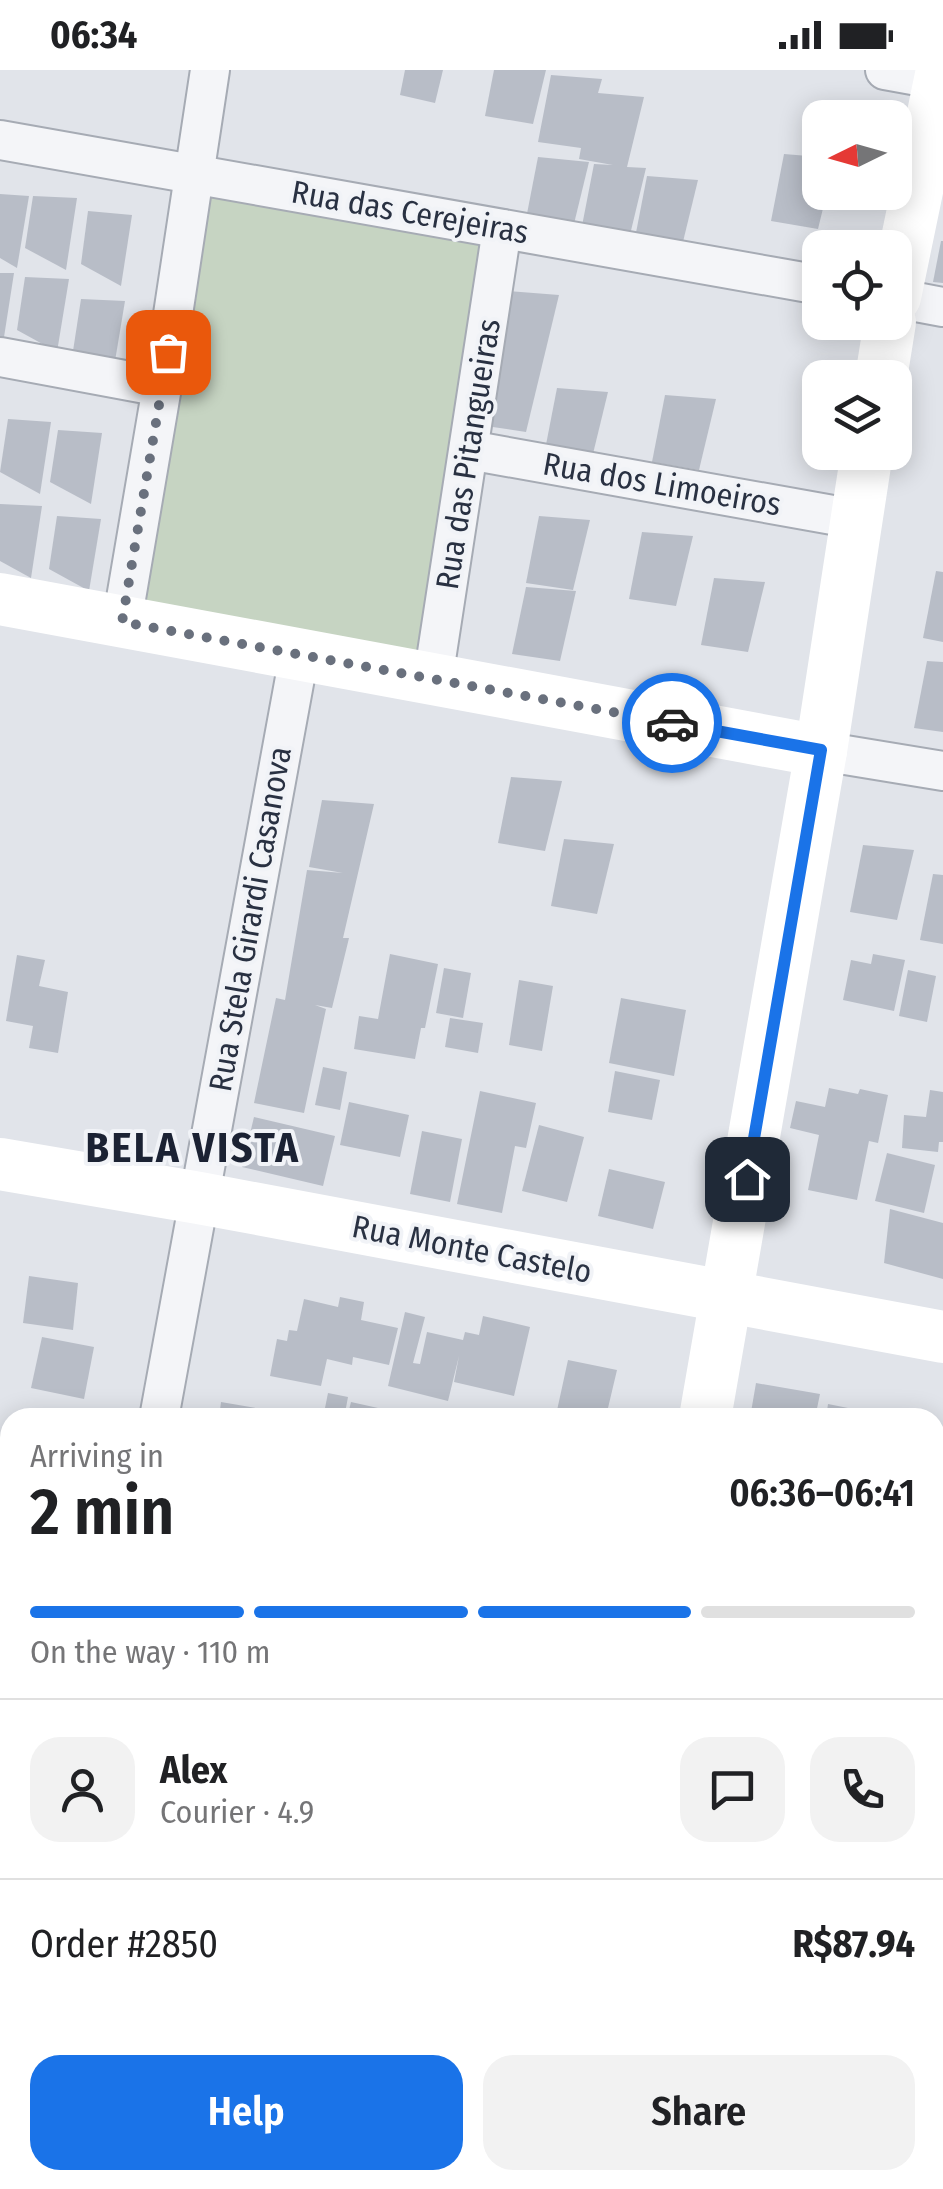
<!DOCTYPE html>
<meta charset="utf-8">
<style>
:root{--surface:#fff;--page:#f2f2f2;--text:#202124;--muted:#757577;--line:#e0e0e0;--accent:#1a73e8}
body{margin:0;font-family:"Fira Sans Condensed",sans-serif;background:var(--page);color:var(--text);height:100vh;display:flex;flex-direction:column;font-size:38px;white-space:nowrap}
*{box-sizing:border-box;margin:0}
p{font-size:32px;color:var(--muted)}
.icon{flex:none;width:55px;height:55px;fill:none;stroke:currentColor;stroke-width:2;stroke-linecap:round;stroke-linejoin:round}
.map{position:relative;flex:1;overflow:hidden}
.drawer{position:absolute;left:0px;top:1338px;width:945px;height:782px;display:flex;flex-direction:column;background:var(--surface);border-radius:30px 30px 0 0;box-shadow:0 5px 25px #0003}
.drawer>*{flex:none}
.needle{width:65px;rotate:265deg}
.buttons{position:absolute;left:802px;top:30px;display:grid;gap:20px}
.buttons a{display:grid;place-items:center;width:110px;height:110px;border-radius:20px;background:var(--surface);box-shadow:0 5px 25px #0003;font-size:50px}
.pin{position:absolute;display:grid;place-items:center;width:85px;height:85px;color:#fff;margin:-42px;border-radius:20px;box-shadow:0 5px 15px #0006}
.courier{position:absolute;display:grid;place-items:center;width:100px;height:100px;margin:-50px;border:8px solid #1a73e8;border-radius:50%;background:#fff;color:#222;box-shadow:0 2px 12px #0007}
.summary em{font-style:normal;font-weight:600}
.summary div{display:flex;flex-direction:column-reverse}
.summary{display:flex;align-items:center;justify-content:space-between;height:170px;padding:0 30px}
h1{font-size:65px;font-weight:600;line-height:75px}
.bar{display:grid;grid-template-columns:repeat(4,1fr);gap:15px 10px;align-content:center;height:120px;padding:0 30px}
.bar i{height:12px;border-radius:8px;background:var(--line)}
.bar .selected{background:var(--accent)}
.bar p{grid-column:span 4}
.line{display:flex;align-items:center;gap:25px;padding:0 30px;border-top:2px solid var(--line)}
.line div{flex:1}
.round{display:grid;place-items:center;flex:none;width:105px;height:105px;border-radius:30px;background:var(--page)}
.cta{display:flex;gap:20px;margin-top:auto;padding:20px 30px}
.cta a{flex:1;height:115px;border-radius:30px;background:var(--accent);color:#fff;font-size:40px;font-weight:600;line-height:115px;text-align:center}
.cta a+a{background:var(--page);color:var(--text)}
.status{display:flex;justify-content:space-between;align-items:center;height:70px;padding:0 50px;background:var(--surface);direction:ltr}
.status svg{height:28px;fill:currentColor}
.map>svg:first-child{display:block}
.green{fill:#c6d4c2}
.building{fill:#b8bdc7}
.lines{fill:none;stroke-linecap:round;stroke-linejoin:round}
.lane-casing{stroke:#a6abb4;stroke-width:22}
.street-casing{stroke:#a6abb4;stroke-width:42}
.lane{stroke:#f4f5f8;stroke-width:18}
.street{stroke:#f4f5f8;stroke-width:38}
.secondary{stroke:#fff;stroke-width:52}
.done{stroke:#69707d;stroke-width:10;stroke-dasharray:0 18}
.route{stroke:#1a73e8;stroke-width:12}
.labels{text-anchor:middle;dominant-baseline:central;stroke-width:8;stroke-linejoin:round;paint-order:stroke}
.street-label{font-size:32px;fill:#293142;stroke:#f1f3f7}
.district-label{font-size:42px;font-weight:bold;letter-spacing:2.5px;fill:#1b2233;stroke:#f1f3f7}
</style>
<div class="status"><b>06:34</b><svg viewBox="0 0 49 12"><path d="M0 12V9h3v3zM5 12V6h3v6zM10 12V3h3v9zM15 12V0h3v12zM26 1h20v11H26zM47 4h2v5h-2z"/></svg></div>
<div class="map">
<svg width="943" height="2119" viewBox="0 0 943 2119">
<rect width="100%" height="100%" fill="#e1e4ea"/>
<g class="green">
<path d="M209,124L486,171L418,587L140,541Z"/>
<path d="M935,1858L943,1860V2119H580L581,2110H935Z"/>
</g>
<g class="building">
<path d="M405,0H443L435,33L400,25Z"/>
<path d="M494,0H546L533,54L485,46Z"/>
<path d="M551,5L602,9L598,23L644,27L627,97L646,98L629,169L581,161L594,94L613,95L579,89L581,78L538,72Z"/>
<path d="M784,84L820,87V122H827L818,159L771,151Z"/>
<path d="M538,87L589,92L572,162L525,154Z"/>
<path d="M647,106L698,110L681,180L634,173Z"/>
<path d="M0,124L29,126L17,198L0,188Z"/>
<path d="M33,126L77,128L66,200L25,178Z"/>
<path d="M88,141L132,145L121,216L81,194Z"/>
<path d="M941,171H943V213L933,212Z"/>
<path d="M0,203H14L2,280H0Z"/>
<path d="M25,207L69,209L57,282L17,260Z"/>
<path d="M508,221L559,225L526,362L479,355Z"/>
<path d="M81,229L125,231L113,303L73,281Z"/>
<path d="M557,318L608,322L591,392L544,385Z"/>
<path d="M665,325L716,329L699,400L652,392Z"/>
<path d="M8,349L51,352L40,424L0,402Z"/>
<path d="M58,360L102,363L91,434L50,412Z"/>
<path d="M0,434L42,436L31,508L0,491Z"/>
<path d="M57,446L101,449L89,521L49,499Z"/>
<path d="M539,446L590,450L573,520L526,513Z"/>
<path d="M642,462L693,466L676,536L629,529Z"/>
<path d="M936,501L943,502V572L923,568Z"/>
<path d="M714,508L765,512L748,582L701,575Z"/>
<path d="M526,517L576,521L560,591L512,584Z"/>
<path d="M927,591L943,592V662L914,658Z"/>
<path d="M511,707L562,711L545,781L498,773Z"/>
<path d="M322,730L374,734L343,868H349L332,938L315,935L326,939L304,1043L254,1033L276,928L285,930L307,800L343,803L309,797Z"/>
<path d="M564,769L614,774L597,844L551,836Z"/>
<path d="M863,775L914,780L897,850L850,842Z"/>
<path d="M933,804L943,805V874L920,870Z"/>
<path d="M390,884L438,894L425,958H421L415,989L354,979L359,946L378,949Z"/>
<path d="M873,884L905,890L894,941L843,930L851,890L871,894Z"/>
<path d="M17,885L45,890L39,916L68,922L58,983L29,978L33,956L6,951Z"/>
<path d="M444,898L471,903L463,948L436,943Z"/>
<path d="M908,900L936,906L927,952L899,946Z"/>
<path d="M519,910L553,916L542,981L509,975Z"/>
<path d="M621,928L686,940L674,1006L609,993Z"/>
<path d="M450,948L483,953L478,983L445,977Z"/>
<path d="M323,997L347,1002L340,1040L315,1035Z"/>
<path d="M615,1001L660,1010L652,1050L608,1042Z"/>
<path d="M829,1018L858,1024L860,1019L888,1025L878,1073L869,1071L857,1130L808,1120L819,1065L790,1058L796,1031L825,1037Z"/>
<path d="M930,1020L943,1022V1072H939L938,1082L902,1078L904,1045L926,1047Z"/>
<path d="M480,1021L536,1033L526,1078L515,1076L502,1143L457,1134Z"/>
<path d="M349,1032L409,1045L400,1087L340,1075Z"/>
<path d="M254,1047L335,1066L323,1116L242,1097Z"/>
<path d="M539,1055L584,1067L567,1132L522,1121Z"/>
<path d="M422,1061L462,1069L450,1132L410,1124Z"/>
<path d="M887,1083L935,1095L924,1143L875,1131Z"/>
<path d="M609,1099L665,1112L653,1159L598,1146Z"/>
<path d="M890,1139L943,1153V1209L884,1193Z"/>
<path d="M29,1206L78,1213L73,1260L23,1253Z"/>
<path d="M340,1227L364,1232L361,1250L398,1258L389,1295L353,1287L352,1295L327,1289L321,1316L270,1306L277,1269L287,1271L289,1260L297,1261L304,1229L338,1237Z"/>
<path d="M405,1242L425,1247L413,1293L420,1294L427,1262L463,1270L465,1262L479,1265L483,1246L530,1257L514,1326L454,1312L459,1286L448,1331L388,1316Z"/>
<path d="M42,1267L94,1277L84,1329L31,1318Z"/>
<path d="M568,1290L617,1300L608,1338L634,1344V1348H567L556,1345Z"/>
<path d="M756,1313L820,1324L815,1348H750Z"/>
<path d="M328,1323L348,1327L344,1348H323Z"/>
<path d="M221,1332L273,1341L272,1348H219Z"/>
<path d="M351,1332L387,1340L385,1348H347Z"/>
<path d="M828,1334L888,1346V1348H826Z"/>
<path d="M935,1361L943,1363V1429L940,1446L935,1445Z"/>
<path d="M0,1391L10,1393V1428L0,1426Z"/>
<path d="M0,1482L10,1483V1528L0,1527Z"/>
<path d="M935,1650L943,1652V1710L935,1709Z"/>
<path d="M336,2110H395L393,2119H356L335,2115Z"/>
<path d="M402,2110H433L432,2119H401Z"/>
</g>
<g class="lines">
<g class="lane-casing">
<path id="lane" d="M253,2119L255,2110"/>
</g>
<g class="street-casing">
<g id="street">
<path d="M885,0L940,10"/>
<path d="M0,70L820,215"/>
<path d="M895,228L943,237"/>
<path d="M0,287L162,317"/>
<path d="M469,380L855,449"/>
<path d="M122,552L162,317L210,0"/>
<path d="M433,609L502,159"/>
<path d="M821,681L943,701"/>
<path d="M159,1348L299,586"/>
<path d="M0,1665L10,1667"/>
<path d="M935,1837L943,1838"/>
<path d="M20,2119L22,2110"/>
</g>
</g>
<use href="#lane" class="lane"/>
<use href="#street" class="street"/>
<g class="secondary">
<path d="M895,227L942,0"/>
<path d="M881,308L890,252"/>
<path d="M0,529L821,681"/>
<path d="M0,1094L199,1128L943,1267"/>
<path d="M705,1348L821,681L867,382"/>
<path d="M568,2119L570,2110"/>
</g>
</g>
<g class="lines">
<path class="done" d="M168,282L122,552L672,653"/>
<path class="route" d="M672,653L821,680L747,1109"/>
</g>
<g class="labels">
<g class="street-label">
<text transform="translate(410 142) rotate(10)">Rua das Cerejeiras</text>
<text transform="translate(468 384) rotate(-81)">Rua das Pitangueiras</text>
<text transform="translate(662 414) rotate(10)">Rua dos Limoeiros</text>
<text transform="translate(250 849) rotate(-80)">Rua Stela Girardi Casanova</text>
<text transform="translate(472 1179) rotate(11)">Rua Monte Castelo</text>
</g>
<g class="district-label">
<text x="193" y="1078">BELA VISTA</text>
</g>
</g>
</svg>
<div class="buttons">
<a><svg class="needle" viewBox="-14 -14 28 28"><path d="M0-13l5 13h-10z" fill="#e53935"/><path d="M0 13l5-13h-10z" fill="#757577"/></svg></a>
<a><svg class="icon" aria-label="locate" viewBox="0 0 24 24"><circle cx="12" cy="12" r="6"/><path d="M12 2v4M12 18v4M2 12h4M18 12h4"/></svg></a>
<a><svg class="icon" aria-label="layers" viewBox="0 0 24 24"><path d="M12 4l9 5-9 5-9-5zM3 14l9 5 9-5"/></svg></a>
</div>
<div class="pin" style="left:168px;top:282px;background:#ea580c"><svg class="icon" aria-label="bag" viewBox="0 0 24 24"><path d="M5 8h14l-1 12H6zM9 8a3 3 0 0 1 6 0"/></svg></div>
<div class="pin" style="left:747px;top:1109px;background:#1f2937"><svg class="icon" aria-label="home" viewBox="0 0 24 24"><path d="M3 11l9-7 9 7M6 9v11h12V9"/></svg></div>
<div class="courier" style="left:672px;top:653px"><svg class="icon" aria-label="car" viewBox="0 0 24 24"><path d="M5 17H2v-5l4-1 3-4h7l3 4 3 1v5h-3M9 17h6M6 11h13"/><circle cx="7" cy="17" r="2"/><circle cx="17" cy="17" r="2"/></svg></div>
<section class="drawer">
<div class="summary"><div><h1>2 min</h1><p>Arriving in</p></div><em>06:36–06:41</em></div>
<div class="bar"><i class="selected"></i><i class="selected"></i><i class="selected"></i><i></i><p>On the way · 110 m</p></div>
<div class="line" style="height:180px"><a class="round"><svg class="icon" aria-label="person" viewBox="0 0 24 24"><circle cx="12" cy="8" r="4"/><path d="M4 21q1-7 8-7t8 7"/></svg></a><div><b>Alex</b><p>Courier · 4.9</p></div><a class="round"><svg class="icon" aria-label="chat" viewBox="0 0 24 24"><path d="M4 5h16v11H9l-5 4z"/></svg></a><a class="round"><svg class="icon" aria-label="phone" viewBox="0 0 24 24"><path d="M5 4h4l2 5-3 2q2 4 5 5l2-3 5 2v4C11 20 4 13 5 4z"/></svg></a></div>
<div class="line" style="height:130px"><div>Order #2850</div><b>R$87.94</b></div>
<div class="cta"><a>Help</a><a>Share</a></div>
</section>
</div>
